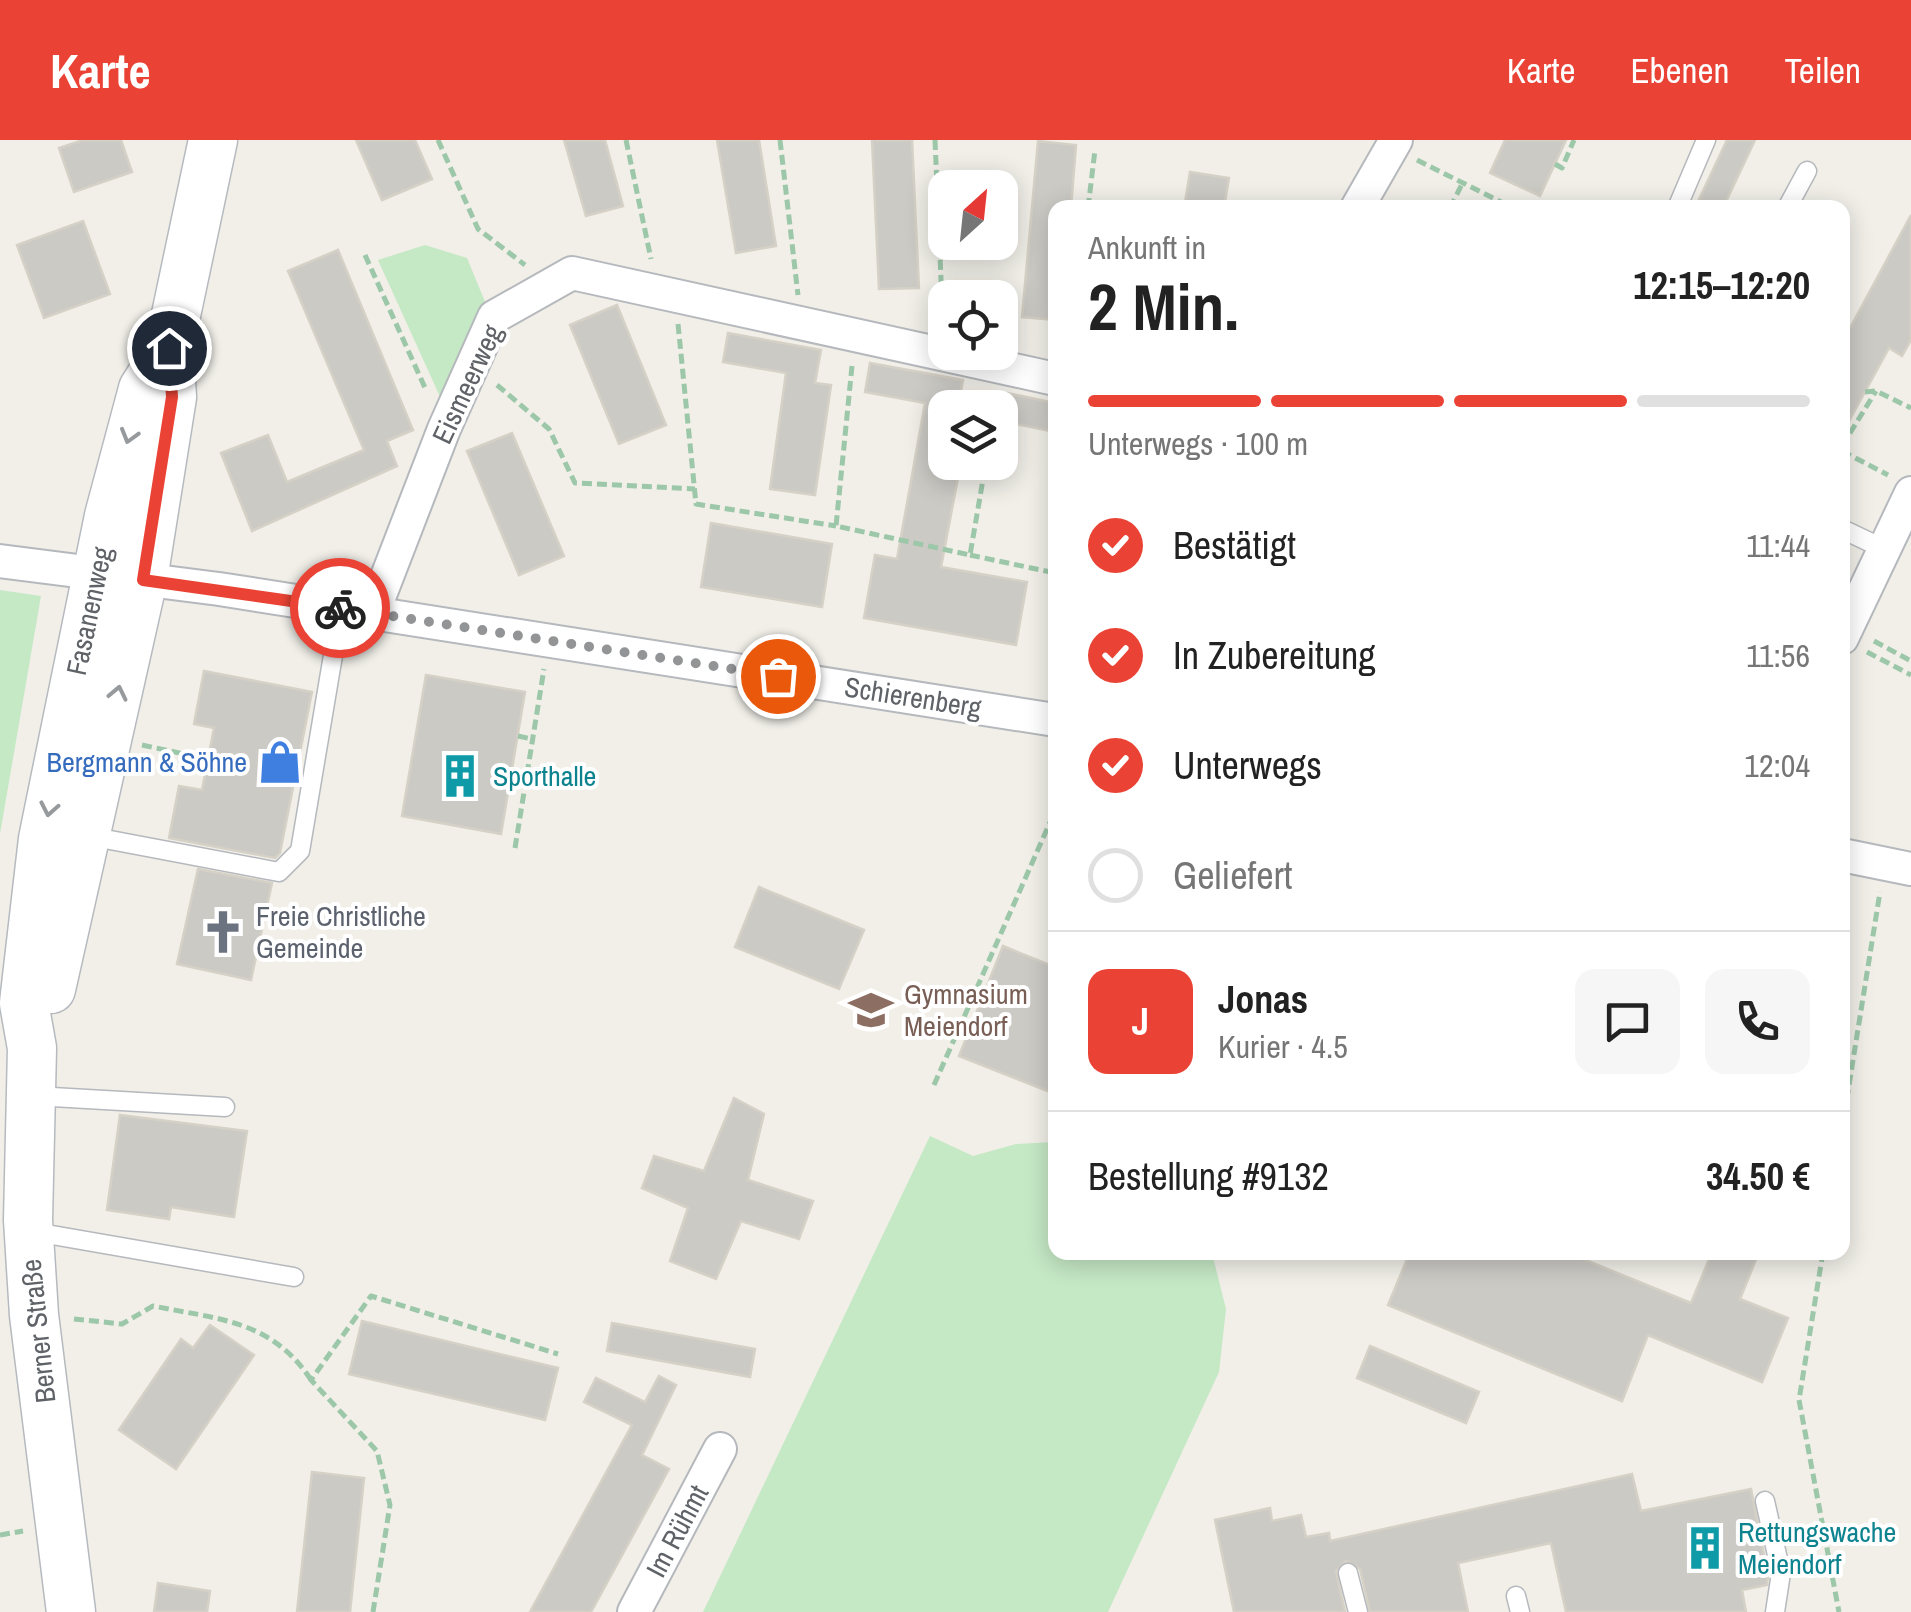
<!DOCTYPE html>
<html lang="de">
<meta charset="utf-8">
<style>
:root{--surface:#fff;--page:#f6f6f6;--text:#222;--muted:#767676;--line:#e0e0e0;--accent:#ea4335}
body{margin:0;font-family:"Archivo Narrow",sans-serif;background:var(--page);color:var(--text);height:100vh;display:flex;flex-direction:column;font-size:38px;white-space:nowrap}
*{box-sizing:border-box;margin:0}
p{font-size:32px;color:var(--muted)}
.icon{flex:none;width:55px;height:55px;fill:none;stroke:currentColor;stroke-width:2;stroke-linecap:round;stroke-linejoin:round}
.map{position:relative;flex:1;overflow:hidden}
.panel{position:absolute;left:1048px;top:60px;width:802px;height:1060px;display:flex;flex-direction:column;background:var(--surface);border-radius:20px;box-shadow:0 5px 25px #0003}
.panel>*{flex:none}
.needle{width:65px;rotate:27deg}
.fabs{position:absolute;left:928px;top:30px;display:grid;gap:20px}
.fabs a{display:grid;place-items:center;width:90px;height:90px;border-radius:20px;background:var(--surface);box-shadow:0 5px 25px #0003;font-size:50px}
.pin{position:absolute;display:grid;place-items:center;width:85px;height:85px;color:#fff;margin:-42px;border:5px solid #fff;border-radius:50%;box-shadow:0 2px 10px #0007}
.courier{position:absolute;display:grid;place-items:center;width:100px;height:100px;margin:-50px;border:8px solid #ea4335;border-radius:50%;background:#fff;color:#222;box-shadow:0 2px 12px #0007}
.overview em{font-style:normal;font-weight:700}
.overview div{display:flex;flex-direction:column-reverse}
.overview{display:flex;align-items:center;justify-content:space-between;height:170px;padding:0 40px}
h1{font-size:65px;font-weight:700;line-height:75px}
.bar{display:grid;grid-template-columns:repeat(4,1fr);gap:15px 10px;align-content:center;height:120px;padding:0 40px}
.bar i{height:12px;border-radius:8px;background:var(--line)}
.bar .on{background:var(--accent)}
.bar p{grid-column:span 4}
.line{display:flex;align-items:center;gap:25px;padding:0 40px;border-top:2px solid var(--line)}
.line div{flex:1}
.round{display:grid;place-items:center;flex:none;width:105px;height:105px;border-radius:20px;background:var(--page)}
ol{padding:0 40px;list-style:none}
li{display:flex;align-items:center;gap:30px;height:110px}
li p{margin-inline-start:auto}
li .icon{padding:10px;border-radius:50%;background:var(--accent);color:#fff;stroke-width:4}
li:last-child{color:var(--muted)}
li i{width:55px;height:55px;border:5px solid var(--line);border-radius:50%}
header{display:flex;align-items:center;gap:60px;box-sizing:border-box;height:140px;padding:0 50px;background:var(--accent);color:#fff}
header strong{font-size:48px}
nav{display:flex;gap:55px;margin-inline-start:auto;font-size:35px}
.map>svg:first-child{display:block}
.green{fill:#c5e8c5}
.building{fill:#cccac5;stroke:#d6d1c6;stroke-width:2.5}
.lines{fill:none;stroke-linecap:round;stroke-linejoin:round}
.service-casing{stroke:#b5b8bc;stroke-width:21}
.minor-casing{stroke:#b5b8bc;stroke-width:36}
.secondary-casing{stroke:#b6babf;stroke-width:51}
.path{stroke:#9cc7a9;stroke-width:5;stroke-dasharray:10 5;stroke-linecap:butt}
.service{stroke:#fff;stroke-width:18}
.minor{stroke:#fff;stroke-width:32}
.secondary{stroke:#fff;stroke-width:48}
.oneway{stroke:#979a9d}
.done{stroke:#929495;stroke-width:10;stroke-dasharray:0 18}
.route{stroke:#ea4335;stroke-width:12}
.labels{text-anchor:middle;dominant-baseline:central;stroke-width:8;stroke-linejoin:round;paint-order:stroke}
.street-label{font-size:28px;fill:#5f6368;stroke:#fff}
.shop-label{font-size:28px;fill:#366cbe;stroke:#fff;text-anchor:end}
.culture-label{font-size:28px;fill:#0d838f;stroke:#fff;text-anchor:start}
.worship-label{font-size:28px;fill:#5b616d;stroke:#fff;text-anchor:start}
.education-label{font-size:28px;fill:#785e54;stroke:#fff;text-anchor:start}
</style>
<header>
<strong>Karte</strong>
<nav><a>Karte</a><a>Ebenen</a><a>Teilen</a></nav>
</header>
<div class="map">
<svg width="1911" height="1472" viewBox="0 0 1911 1472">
<rect width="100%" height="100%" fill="#f1efe8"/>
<g class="green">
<path d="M425,105L467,118L488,169L442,261L378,120Z"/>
<path d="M0,450L41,456L0,694Z"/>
<path d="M930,996L973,1016L1016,1004L1055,1002V1112L1212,1113L1226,1169L1219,1232L1108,1472H703Z"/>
</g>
<g class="building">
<path d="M83,0H121L132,32L74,52L59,8Z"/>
<path d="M356,0H415L432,39L382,60Z"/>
<path d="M564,0H605L623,66L586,76Z"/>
<path d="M717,0H759L776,106L736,113Z"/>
<path d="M872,0H912L919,148L879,149Z"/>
<path d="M1505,0H1566L1540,56L1490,33Z"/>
<path d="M1727,0H1755L1723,68H1695Z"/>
<path d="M1038,1L1076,5L1071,68H1055V180L1022,177Z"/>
<path d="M1190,32L1229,38L1224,68H1184Z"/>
<path d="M1911,75V200L1902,216L1889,208L1842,294V184L1850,188Z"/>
<path d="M83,81L110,154L44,178L17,105Z"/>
<path d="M338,110L413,290L387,301L397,326L252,391L221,313L268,295L287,342L364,310L288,131Z"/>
<path d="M617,165L666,285L619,304L570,185Z"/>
<path d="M728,193L821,210L815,243L831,245L815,355L770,349L786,233L723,222Z"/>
<path d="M870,223L963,240L958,268H945V322H961L941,427L1027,442L1016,505L864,478L875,415L897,419L925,263L865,252Z"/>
<path d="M1007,253L1055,263V292L1001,281Z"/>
<path d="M512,293L564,416L519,435L467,311Z"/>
<path d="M711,383L832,404L822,467L701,447Z"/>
<path d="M204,531L312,552L280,713L275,718L169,698L179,646L202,650L214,588L194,584Z"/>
<path d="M426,535L525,552L501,694L402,676Z"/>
<path d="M198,729L272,743L251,840L177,824Z"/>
<path d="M759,747L864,790L839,849L735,807Z"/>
<path d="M1003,806L1055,827V954L959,916Z"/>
<path d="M734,958L764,974L748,1040L813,1061L799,1099L741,1081L716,1139L670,1121L688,1068L642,1048L654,1016L704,1031Z"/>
<path d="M120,975L247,991L234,1077L171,1067L169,1079L107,1070Z"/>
<path d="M1410,1112H1566L1691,1163L1712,1112H1759L1740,1159L1788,1178L1762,1242L1648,1195L1622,1261L1388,1165Z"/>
<path d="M362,1181L558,1228L545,1280L349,1234Z"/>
<path d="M612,1183L755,1209L750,1237L607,1211Z"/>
<path d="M210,1185L254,1215L176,1329L119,1290L181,1199L193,1208Z"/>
<path d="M1370,1206L1479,1252L1466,1283L1357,1238Z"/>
<path d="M659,1236L676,1245L642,1315L669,1329L626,1408L591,1472H530L632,1285L584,1262L596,1238L645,1262Z"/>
<path d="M312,1332L364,1338L350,1472H297Z"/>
<path d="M1632,1334L1641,1371L1751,1349L1768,1435L1767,1445L1742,1450L1746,1472H1566L1551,1403L1458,1423L1468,1472H1370L1360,1429L1346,1421L1336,1431L1345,1472H1234L1215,1380L1270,1368L1272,1381L1301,1375L1306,1397L1329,1393L1330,1401Z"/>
<path d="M158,1443L210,1451L207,1472H154Z"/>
</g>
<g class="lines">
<g class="service-casing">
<g id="service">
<path d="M1677,68L1706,0"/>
<path d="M1787,68L1807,31"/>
<path d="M1842,389L1882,408"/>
<path d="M89,696L279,732L300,711L341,468"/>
<path d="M35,956L225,967"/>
<path d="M29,1091L294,1137"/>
<path d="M1765,1361L1781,1433L1775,1472"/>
<path d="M1348,1433L1358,1472"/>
<path d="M1516,1456L1520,1472"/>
</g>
</g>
<g class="minor-casing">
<g id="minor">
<path d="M1357,68L1396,0"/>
<path d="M0,421L219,449L1055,580"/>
<path d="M373,473L444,289L494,177L572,133L1055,239"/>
<path d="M1842,498L1911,353"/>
<path d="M1842,715L1911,729"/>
<path d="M634,1472L720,1309"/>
</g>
</g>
<g class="secondary-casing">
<g id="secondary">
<path d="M51,849L143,439L172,257L169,208L213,0"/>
<path d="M71,1472L34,1175L28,1080L32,908L24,863L43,699L109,376L143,249L169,208"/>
</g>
</g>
<g class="path">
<path d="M438,0L478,89L525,125"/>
<path d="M626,0L651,119"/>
<path d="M780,0L798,155"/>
<path d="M935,0L943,186"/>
<path d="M1417,20L1513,68"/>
<path d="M1555,24L1562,28L1574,0"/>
<path d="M1088,68L1095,10"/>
<path d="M1450,68L1462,44"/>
<path d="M365,115L426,250"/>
<path d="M678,184L696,364L836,386"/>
<path d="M852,226L836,386L970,415L986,322"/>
<path d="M497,245L549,289L575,343L695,349"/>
<path d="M1865,252L1876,251L1911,268"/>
<path d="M1842,306L1876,251"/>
<path d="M1842,311L1888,335"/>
<path d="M970,415L1055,433"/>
<path d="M1874,501L1911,521"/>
<path d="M1867,512L1911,535"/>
<path d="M518,596L532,599"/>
<path d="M142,605L207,619"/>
<path d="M515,708L544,529"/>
<path d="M934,945L1055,671"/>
<path d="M1842,989L1880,752"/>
<path d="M1823,1112L1799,1260L1839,1472"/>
<path d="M74,1179L122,1184L153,1166C217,1179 272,1180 311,1240"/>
<path d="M0,1395L23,1391"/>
<path d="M373,1472L390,1365L377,1311L311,1240L371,1156L558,1214"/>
</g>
<use href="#service" class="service"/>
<use href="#minor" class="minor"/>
<use href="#secondary" class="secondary"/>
</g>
<defs><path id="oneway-chevron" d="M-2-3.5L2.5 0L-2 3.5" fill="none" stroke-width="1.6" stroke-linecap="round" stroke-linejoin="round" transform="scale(2.5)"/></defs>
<g class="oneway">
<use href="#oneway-chevron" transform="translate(129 296) rotate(106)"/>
<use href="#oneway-chevron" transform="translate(118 553) rotate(-78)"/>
<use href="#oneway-chevron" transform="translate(49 669) rotate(101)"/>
</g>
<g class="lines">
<path class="done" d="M340,468L778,536"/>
<path class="route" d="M169,208L172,257L143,440L340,468"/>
</g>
<defs>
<g id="shop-bare" transform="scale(3.45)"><path d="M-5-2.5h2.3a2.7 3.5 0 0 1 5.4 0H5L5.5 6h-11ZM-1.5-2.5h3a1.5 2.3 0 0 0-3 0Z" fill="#3f7fe0" stroke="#fff" stroke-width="2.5" paint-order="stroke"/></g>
<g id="building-bare" transform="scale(3.45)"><path d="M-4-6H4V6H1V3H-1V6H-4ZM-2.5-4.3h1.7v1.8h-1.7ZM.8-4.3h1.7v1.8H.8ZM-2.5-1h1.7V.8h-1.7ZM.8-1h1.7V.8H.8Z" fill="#0f9aa8" stroke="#fff" stroke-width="2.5" paint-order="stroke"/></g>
<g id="church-bare" transform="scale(3.45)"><path d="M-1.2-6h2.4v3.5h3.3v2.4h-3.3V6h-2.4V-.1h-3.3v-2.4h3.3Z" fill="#6b7280" stroke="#fff" stroke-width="2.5" paint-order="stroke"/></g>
<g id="school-bare" transform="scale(3.45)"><path d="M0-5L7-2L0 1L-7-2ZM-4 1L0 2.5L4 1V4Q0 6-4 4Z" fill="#8d6e63" stroke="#fff" stroke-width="2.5" paint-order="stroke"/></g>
</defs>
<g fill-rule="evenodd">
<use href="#shop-bare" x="280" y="622"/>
<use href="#building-bare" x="460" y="636"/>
<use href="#church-bare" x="223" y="792"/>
<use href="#school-bare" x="871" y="870"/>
<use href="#building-bare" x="1705" y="1408"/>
</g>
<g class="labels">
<g class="street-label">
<text transform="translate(467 244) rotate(-65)">Eismeerweg</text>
<text transform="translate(89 471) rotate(-78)">Fasanenweg</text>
<text transform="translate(913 557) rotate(9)">Schierenberg</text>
<text transform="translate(38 1191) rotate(-96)">Berner Straße</text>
<text transform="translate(677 1391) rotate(-62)">Im Rühmt</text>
</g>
<g class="shop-label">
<text x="247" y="622">Bergmann &amp; Söhne</text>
</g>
<g class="culture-label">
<text x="493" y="636">Sporthalle</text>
<text x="1738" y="1392">Rettungswache<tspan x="1738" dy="32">Meiendorf</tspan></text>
</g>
<g class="worship-label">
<text x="256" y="776">Freie Christliche<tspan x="256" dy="32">Gemeinde</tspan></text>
</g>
<g class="education-label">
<text x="904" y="854">Gymnasium<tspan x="904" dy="32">Meiendorf</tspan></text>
</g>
</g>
</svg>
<div class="fabs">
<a><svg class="needle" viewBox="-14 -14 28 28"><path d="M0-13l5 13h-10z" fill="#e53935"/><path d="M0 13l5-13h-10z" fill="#767676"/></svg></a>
<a><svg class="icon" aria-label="locate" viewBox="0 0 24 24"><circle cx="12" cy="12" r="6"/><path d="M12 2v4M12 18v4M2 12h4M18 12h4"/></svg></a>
<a><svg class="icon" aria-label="layers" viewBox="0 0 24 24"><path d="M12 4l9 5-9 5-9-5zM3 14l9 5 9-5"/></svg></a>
</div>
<div class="pin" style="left:778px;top:536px;background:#ea580c"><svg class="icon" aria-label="bag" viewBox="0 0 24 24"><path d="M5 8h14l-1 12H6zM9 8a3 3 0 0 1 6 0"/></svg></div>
<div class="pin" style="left:169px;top:208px;background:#1f2937"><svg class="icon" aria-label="home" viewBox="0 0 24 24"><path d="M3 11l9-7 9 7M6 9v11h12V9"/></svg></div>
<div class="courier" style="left:340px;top:468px"><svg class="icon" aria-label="bike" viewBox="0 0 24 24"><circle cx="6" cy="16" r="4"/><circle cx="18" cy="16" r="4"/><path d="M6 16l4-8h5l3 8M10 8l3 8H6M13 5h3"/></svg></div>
<section class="panel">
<div class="overview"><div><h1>2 Min.</h1><p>Ankunft in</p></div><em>12:15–12:20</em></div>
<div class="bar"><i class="on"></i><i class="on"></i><i class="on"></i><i></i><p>Unterwegs · 100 m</p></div>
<ol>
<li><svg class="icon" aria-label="check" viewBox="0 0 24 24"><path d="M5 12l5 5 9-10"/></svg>Bestätigt<p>11:44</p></li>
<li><svg class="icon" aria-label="check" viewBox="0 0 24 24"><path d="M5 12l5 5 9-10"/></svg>In Zubereitung<p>11:56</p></li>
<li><svg class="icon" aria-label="check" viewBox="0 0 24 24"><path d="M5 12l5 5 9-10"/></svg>Unterwegs<p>12:04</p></li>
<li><i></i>Geliefert</li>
</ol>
<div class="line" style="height:180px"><b class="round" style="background:var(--accent);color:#fff">J</b><div><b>Jonas</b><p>Kurier · 4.5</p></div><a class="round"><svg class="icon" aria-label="chat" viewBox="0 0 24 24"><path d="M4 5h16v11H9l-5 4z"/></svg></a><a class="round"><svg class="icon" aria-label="phone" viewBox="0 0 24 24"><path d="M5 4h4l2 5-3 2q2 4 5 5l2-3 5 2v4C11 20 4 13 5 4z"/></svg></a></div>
<div class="line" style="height:130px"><div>Bestellung #9132</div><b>34.50 €</b></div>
</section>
</div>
